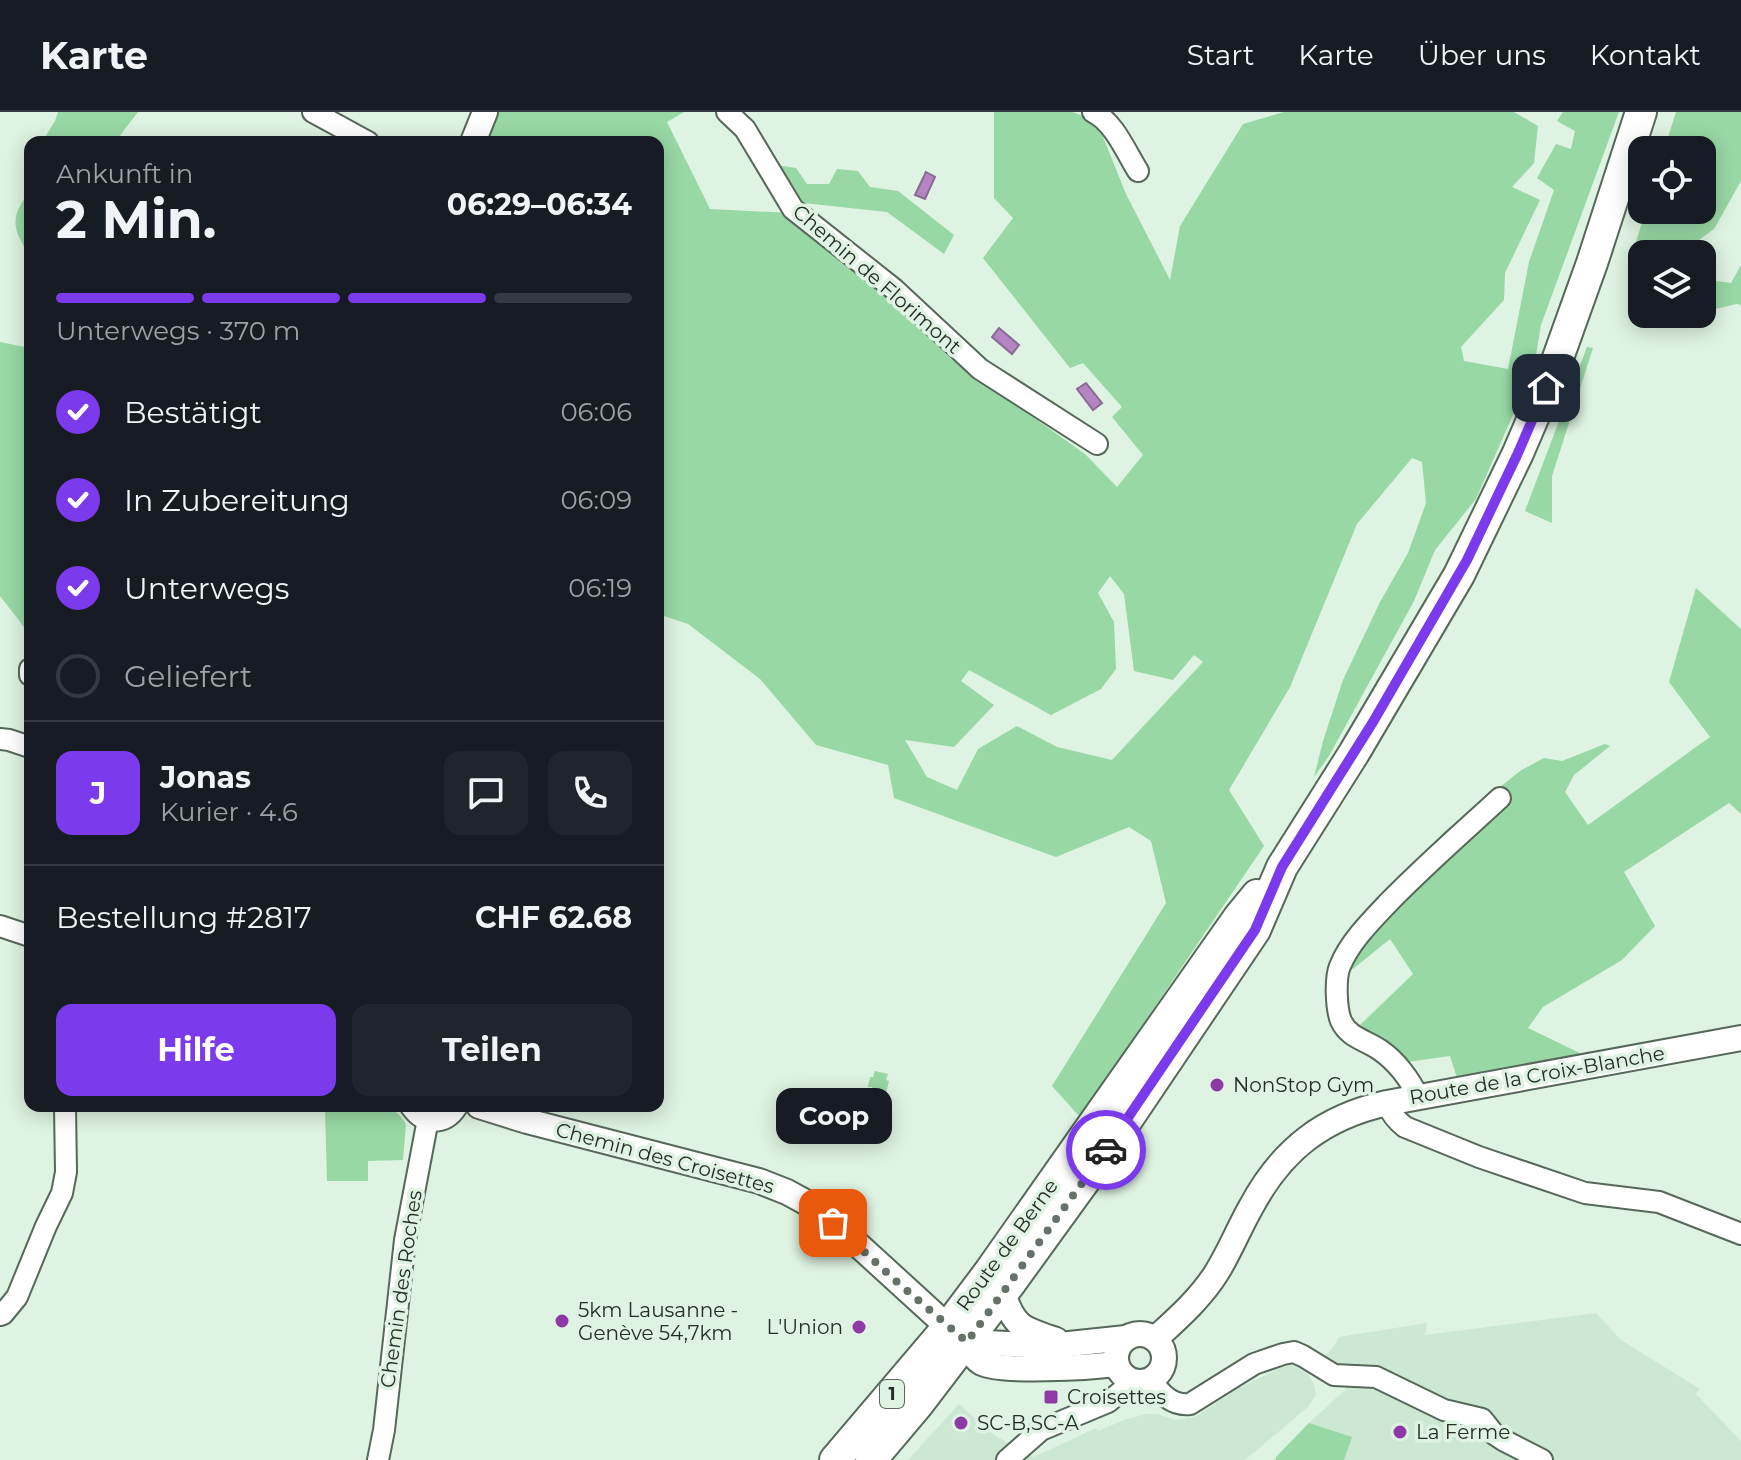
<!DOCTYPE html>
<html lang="de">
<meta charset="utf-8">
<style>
:root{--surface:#171b24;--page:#20242c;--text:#f1f3f6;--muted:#9ea1a6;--line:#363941;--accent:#7c3aed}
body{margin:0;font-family:Montserrat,sans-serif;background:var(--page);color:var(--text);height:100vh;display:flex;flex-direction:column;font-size:30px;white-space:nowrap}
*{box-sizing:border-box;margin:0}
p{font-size:26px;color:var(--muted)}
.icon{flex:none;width:44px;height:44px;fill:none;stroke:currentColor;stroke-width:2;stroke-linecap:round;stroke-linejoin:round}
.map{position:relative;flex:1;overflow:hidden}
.side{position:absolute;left:24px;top:24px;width:640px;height:976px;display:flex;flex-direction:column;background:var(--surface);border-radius:16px;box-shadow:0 4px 20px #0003}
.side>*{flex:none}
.buttons{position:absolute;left:1628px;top:24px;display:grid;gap:16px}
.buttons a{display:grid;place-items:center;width:88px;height:88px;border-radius:16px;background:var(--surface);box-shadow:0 4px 20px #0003;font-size:40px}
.pin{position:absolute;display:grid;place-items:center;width:68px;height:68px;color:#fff;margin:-34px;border-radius:16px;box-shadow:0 4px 12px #0006}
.courier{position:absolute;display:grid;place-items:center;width:80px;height:80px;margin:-40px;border:6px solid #7c3aed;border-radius:50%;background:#fff;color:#222;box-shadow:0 2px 10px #0007}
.bubble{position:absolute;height:56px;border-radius:16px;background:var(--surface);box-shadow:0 4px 20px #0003;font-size:26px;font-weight:700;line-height:56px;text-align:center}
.headline em{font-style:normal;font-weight:700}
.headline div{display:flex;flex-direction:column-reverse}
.headline{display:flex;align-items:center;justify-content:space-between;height:136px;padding:0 32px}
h1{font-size:52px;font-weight:700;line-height:60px}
.bar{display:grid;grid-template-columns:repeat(4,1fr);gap:12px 8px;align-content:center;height:96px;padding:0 32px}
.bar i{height:10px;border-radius:6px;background:var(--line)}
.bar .on{background:var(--accent)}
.bar p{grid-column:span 4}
.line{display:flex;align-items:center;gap:20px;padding:0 32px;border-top:2px solid var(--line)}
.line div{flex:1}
.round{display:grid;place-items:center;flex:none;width:84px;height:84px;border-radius:16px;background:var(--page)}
ol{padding:0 32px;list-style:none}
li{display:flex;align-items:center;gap:24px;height:88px}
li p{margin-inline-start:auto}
li .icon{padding:8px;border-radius:50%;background:var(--accent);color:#fff;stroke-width:4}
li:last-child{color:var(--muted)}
li i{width:44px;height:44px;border:4px solid var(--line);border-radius:50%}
.action{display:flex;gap:16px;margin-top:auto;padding:16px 32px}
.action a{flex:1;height:92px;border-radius:16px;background:var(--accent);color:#fff;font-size:32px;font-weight:700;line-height:92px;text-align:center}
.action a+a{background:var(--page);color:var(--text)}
header{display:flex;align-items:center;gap:48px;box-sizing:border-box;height:112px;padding:0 40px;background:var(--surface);border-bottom:2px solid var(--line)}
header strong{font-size:38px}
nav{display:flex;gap:44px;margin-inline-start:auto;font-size:28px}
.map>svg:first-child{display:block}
.built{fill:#cde8d2}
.green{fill:#98d8a5;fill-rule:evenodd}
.water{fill:#b584c3;stroke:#8a6a94;stroke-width:2}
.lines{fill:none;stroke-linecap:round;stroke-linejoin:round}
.minor-casing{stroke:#566859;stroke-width:24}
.tertiary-casing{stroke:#566859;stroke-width:28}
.primary-casing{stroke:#566859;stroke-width:34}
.minor{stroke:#fff;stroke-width:20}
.tertiary{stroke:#fff;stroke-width:24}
.primary{stroke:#fff;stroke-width:30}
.done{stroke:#667267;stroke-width:8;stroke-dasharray:0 14.4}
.route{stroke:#7c3aed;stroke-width:10}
.poi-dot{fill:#8f39a6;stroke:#def3e1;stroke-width:3}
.labels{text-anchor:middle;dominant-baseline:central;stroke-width:7;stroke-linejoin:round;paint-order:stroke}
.shield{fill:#def3e1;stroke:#5c685e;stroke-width:2}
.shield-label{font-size:18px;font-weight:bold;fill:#252d26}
.street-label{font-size:20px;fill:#252d26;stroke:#def3e1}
.poi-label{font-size:20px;fill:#252d26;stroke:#def3e1;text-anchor:start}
</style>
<header>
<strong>Karte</strong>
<nav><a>Start</a><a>Karte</a><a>Über uns</a><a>Kontakt</a></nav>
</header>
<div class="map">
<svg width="1741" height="1348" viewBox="0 0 1741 1348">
<rect width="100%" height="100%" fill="#def3e1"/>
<g class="built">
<path d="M1596,1201L1621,1228L1700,1277L1696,1282L1741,1329V1348H1273L1309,1311L1346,1277L1338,1259L1320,1248L1332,1237L1339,1225L1427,1211L1425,1223Z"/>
<path d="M1294,1253L1307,1261L1314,1272L1316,1283L1308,1295L1245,1348H908L959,1292L994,1323L1034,1345L1096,1316L1098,1319L1124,1308L1145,1302H1157L1175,1308L1195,1305L1239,1276L1282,1255Z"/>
</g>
<g class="green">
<path d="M58,0H138L115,30H42L55,9Z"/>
<path d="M499,0H684L667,10L710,97L791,101L888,185L951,247L1085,342L1117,375L1143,343L1112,305L1122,295L1083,251L1070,256L983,146L1013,106L994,86V0H1073L1097,10L1126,82L1170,168L1180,114L1243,12L1284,0H1514L1538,14L1534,51L1512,75L1540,88L1505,161L1504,188L1461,235L1464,249L1508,257L1529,150L1554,78L1537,66L1556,32L1571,37L1575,19L1557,9L1563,0H1619L1541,213L1534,255L1476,387L1435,438L1414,489L1329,644L1314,665L1323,629L1343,568L1380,490L1408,441L1426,391L1422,350L1412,346L1357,412L1290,575L1229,678L1264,734L1080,1005L1052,974L1166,791L1151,729L1129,715L1056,745L894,686L888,653L816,633L760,567L688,512L658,502V30H487ZM1110,464L1124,482L1134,559L1173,568L1194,543L1203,550L1112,648L1057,635L1017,614L978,637L957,678L927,665L905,628L954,635L994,593L961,569L969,558L1051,603L1101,577L1116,557L1114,510L1098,481Z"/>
<path d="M1676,0H1741V69L1714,117L1680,142H1642V169L1628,155L1646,98H1702V38H1664Z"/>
<path d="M769,52L796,56L807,72H829L837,57L858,59L870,75L898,79L954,123L944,142L887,100L794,90Z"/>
<path d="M30,72V144C20,127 10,115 19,96C24,87 28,81 30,72Z"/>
<path d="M1741,153V193L1737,192L1715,197L1702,190V167L1731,171Z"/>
<path d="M0,230L30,236V511L24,515L0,484Z"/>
<path d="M1587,235L1593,236L1552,364V411L1525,399Z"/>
<path d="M1696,476L1741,517V702L1729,691L1624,760L1655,814L1622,848L1543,895L1528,916L1584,943L1457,966L1450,944L1400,951L1382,931L1359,914L1413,862L1390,827L1353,857L1333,840L1444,720L1520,659L1544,646L1562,649L1605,632L1610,634L1574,663L1565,680L1588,713L1710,625L1669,570Z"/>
<path d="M875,959L888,962L886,968L889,969L886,981L872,978V975H868L870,965H873Z"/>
<path d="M337,994C360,994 396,987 406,1013L403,1048L368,1049V1069H327L325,998Z"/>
<path d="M1309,1311L1352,1325L1344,1348H1276V1345Z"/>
</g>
<g class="water">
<path d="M926,60L935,65L925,87L915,83Z"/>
<path d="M999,216L1019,233L1012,242L992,225Z"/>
<path d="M1086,271L1102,291L1093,298L1077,277Z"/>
</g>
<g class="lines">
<g class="minor-casing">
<g id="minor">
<path d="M313,0L368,30"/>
<path d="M727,0L745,17L793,97L894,177L980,257L1097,332"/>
<path d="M1093,0C1114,10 1126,40 1138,59"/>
<path d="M30,557V563"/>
<path d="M0,627L9,628L30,635"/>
<path d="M0,814L30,824"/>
<path d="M1418,985C1410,967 1396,949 1380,938C1366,928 1349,926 1341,909C1336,896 1335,866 1340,854C1350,830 1370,810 1388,791C1424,754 1463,720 1500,686"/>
<path d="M1387,991C1391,1002 1396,1008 1405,1015L1479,1045L1585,1081L1659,1090L1741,1122"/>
<path d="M0,1203L3,1202L17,1185L46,1114L62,1081L66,1060L65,994"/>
<path d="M1151,1268C1161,1282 1172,1294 1190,1292L1254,1252L1283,1242L1294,1240L1303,1244L1334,1263L1376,1265L1444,1298L1482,1307L1494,1322L1503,1328L1542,1348"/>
<path d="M378,1348L384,1318L405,1128L428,1007"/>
<path d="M1007,1348L1041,1318L1108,1290L1133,1270"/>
</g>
</g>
<g class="tertiary-casing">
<g id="tertiary">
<path d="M473,30L485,0"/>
<path d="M413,994C425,1011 444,1011 455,994"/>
<path d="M479,994L527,1009L759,1069L787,1080L820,1098L948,1215"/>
<path d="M1003,1181C1014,1216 1023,1217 1056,1228"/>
<circle cx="1140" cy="1246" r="24"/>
<path d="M1155,1227C1177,1207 1201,1186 1217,1160C1230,1139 1239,1116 1251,1095C1282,1037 1324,1005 1387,991L1741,926"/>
<path d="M967,1230C971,1238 974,1247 982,1251C1002,1261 1091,1255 1116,1252"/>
<path d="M967,1230L1050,1234L1126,1226"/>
</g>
</g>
<g class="primary-casing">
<g id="primary">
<path d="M835,1348L948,1215L990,1159L1239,805L1257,783"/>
<path d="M871,1348L919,1291L1009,1173L1106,1039L1255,818L1282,755L1354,641L1459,463L1518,341L1554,257L1592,151L1641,0"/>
</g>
</g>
<use href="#minor" class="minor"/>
<use href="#tertiary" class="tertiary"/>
<use href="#primary" class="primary"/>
</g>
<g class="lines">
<path class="done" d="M833,1111L897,1170L967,1230L1106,1038"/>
<path class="route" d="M1106,1038L1255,818L1282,755L1373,610L1467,448L1518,341L1546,276"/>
</g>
<g class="poi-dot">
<circle cx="1217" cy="973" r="8"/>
<circle cx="562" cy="1209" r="8"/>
<circle cx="859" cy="1215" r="8"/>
<rect x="1043" y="1277" width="16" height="16" rx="4"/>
<circle cx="961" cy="1311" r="8"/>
<circle cx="1400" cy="1320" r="8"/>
</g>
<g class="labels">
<rect class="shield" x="880" y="1268" width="24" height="28" rx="6"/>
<g class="shield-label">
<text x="892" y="1282">1</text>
</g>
<g class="street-label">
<text transform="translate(877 167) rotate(41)">Chemin de Florimont</text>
<text transform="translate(1537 963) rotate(-10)">Route de la Croix-Blanche</text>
<text transform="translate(665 1046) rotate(15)">Chemin des Croisettes</text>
<text transform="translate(1007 1133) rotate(-54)">Route de Berne</text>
<text transform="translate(401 1177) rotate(-82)">Chemin des Roches</text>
</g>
<g class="poi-label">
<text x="1233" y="973">NonStop Gym</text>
<text x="578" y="1198">5km Lausanne -<tspan x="578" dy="23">Genève 54,7km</tspan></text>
<text x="843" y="1215" text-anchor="end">L'Union</text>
<text x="1067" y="1285">Croisettes</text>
<text x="977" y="1311">SC-B,SC-A</text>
<text x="1416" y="1320">La Ferme</text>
</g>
</g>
</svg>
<div class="buttons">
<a><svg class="icon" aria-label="locate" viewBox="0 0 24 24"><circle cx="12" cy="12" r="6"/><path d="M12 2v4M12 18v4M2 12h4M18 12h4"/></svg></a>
<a><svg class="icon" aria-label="layers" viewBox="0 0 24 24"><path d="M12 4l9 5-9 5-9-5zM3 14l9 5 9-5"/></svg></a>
</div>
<div class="pin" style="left:833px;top:1111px;background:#ea580c"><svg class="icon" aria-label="bag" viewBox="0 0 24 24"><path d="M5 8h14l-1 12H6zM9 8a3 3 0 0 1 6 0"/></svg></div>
<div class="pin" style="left:1546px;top:276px;background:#1f2937"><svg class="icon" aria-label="home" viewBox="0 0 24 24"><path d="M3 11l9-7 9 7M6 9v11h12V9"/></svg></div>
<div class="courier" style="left:1106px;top:1038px"><svg class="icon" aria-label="car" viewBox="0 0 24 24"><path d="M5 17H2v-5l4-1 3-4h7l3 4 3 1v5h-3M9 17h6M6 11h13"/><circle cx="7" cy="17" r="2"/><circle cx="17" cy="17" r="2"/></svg></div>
<div class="bubble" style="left:776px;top:976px;width:116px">Coop</div>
<section class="side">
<div class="headline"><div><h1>2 Min.</h1><p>Ankunft in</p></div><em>06:29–06:34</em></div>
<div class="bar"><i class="on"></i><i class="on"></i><i class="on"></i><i></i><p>Unterwegs · 370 m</p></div>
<ol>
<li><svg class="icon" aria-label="check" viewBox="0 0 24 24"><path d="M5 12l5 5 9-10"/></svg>Bestätigt<p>06:06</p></li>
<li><svg class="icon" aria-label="check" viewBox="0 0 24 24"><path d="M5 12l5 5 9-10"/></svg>In Zubereitung<p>06:09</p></li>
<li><svg class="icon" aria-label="check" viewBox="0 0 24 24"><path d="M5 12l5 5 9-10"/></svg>Unterwegs<p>06:19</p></li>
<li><i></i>Geliefert</li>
</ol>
<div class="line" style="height:144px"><b class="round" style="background:var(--accent);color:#fff">J</b><div><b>Jonas</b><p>Kurier · 4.6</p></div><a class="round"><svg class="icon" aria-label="chat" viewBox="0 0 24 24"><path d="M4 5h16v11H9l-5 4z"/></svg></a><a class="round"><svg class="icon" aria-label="phone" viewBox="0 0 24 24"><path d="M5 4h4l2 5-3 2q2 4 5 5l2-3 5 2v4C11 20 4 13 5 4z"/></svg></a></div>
<div class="line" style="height:104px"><div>Bestellung #2817</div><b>CHF 62.68</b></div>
<div class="action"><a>Hilfe</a><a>Teilen</a></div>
</section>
</div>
